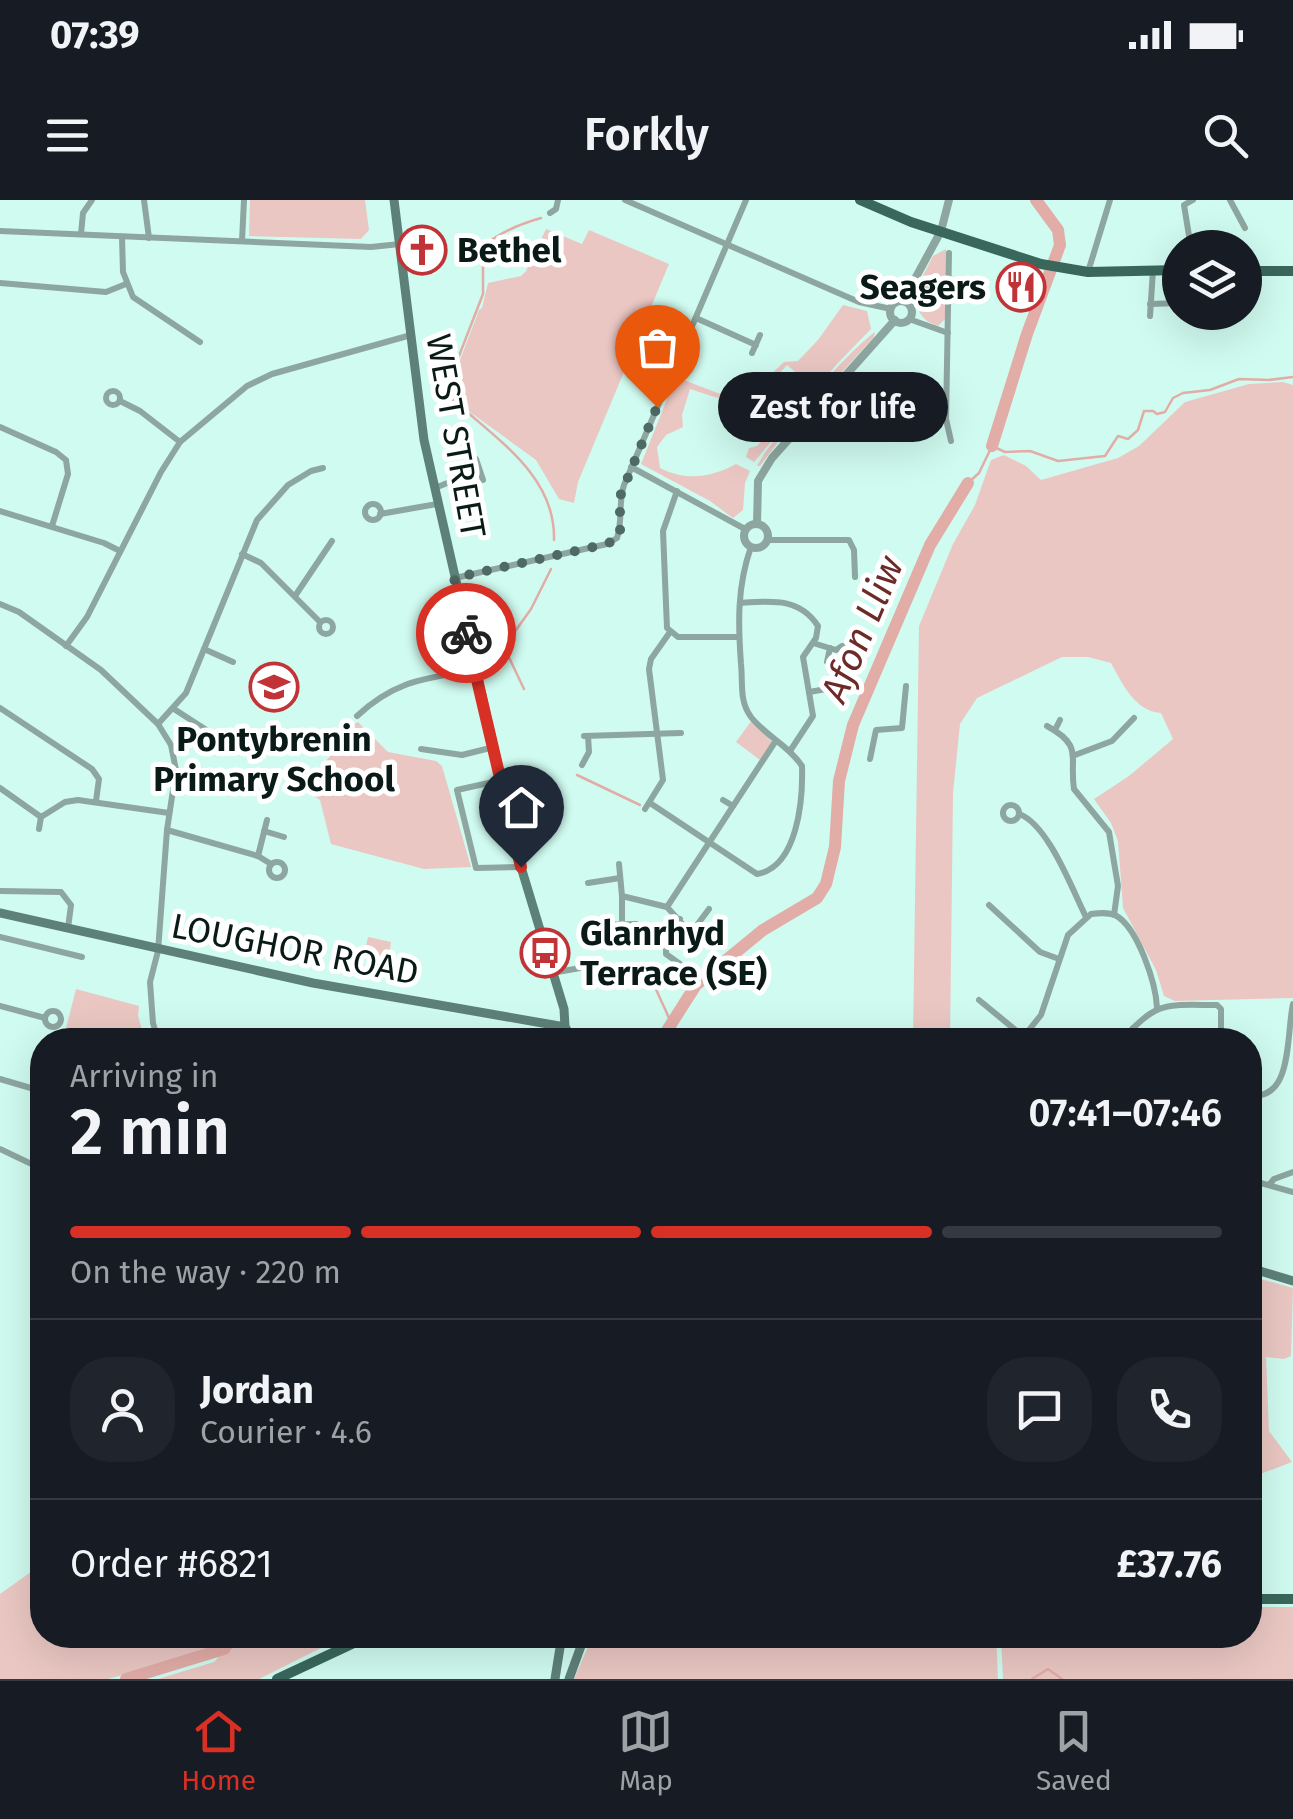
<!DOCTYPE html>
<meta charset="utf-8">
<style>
:root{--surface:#171b24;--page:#20242c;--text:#f1f3f6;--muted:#9ea1a6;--line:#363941;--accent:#d93025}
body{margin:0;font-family:"Fira Sans",sans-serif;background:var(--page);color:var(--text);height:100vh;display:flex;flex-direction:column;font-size:38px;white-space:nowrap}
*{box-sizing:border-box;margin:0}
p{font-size:32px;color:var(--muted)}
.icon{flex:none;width:55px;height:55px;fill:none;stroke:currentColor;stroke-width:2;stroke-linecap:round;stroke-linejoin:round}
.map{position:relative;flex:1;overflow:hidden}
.sheet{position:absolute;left:30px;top:828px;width:1232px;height:620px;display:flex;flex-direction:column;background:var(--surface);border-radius:40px;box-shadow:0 10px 40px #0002}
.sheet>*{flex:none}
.controls{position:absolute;left:1162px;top:30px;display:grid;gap:20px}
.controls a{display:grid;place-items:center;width:100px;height:100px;border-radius:50%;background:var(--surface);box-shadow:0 10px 40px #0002;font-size:50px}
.pin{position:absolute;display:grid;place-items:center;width:85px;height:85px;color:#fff;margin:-102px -42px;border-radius:50% 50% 50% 0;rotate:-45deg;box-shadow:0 0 10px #0007}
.pin .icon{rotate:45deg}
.courier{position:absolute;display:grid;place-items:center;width:100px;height:100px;margin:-50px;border:8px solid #d93025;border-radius:50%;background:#fff;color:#222;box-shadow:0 2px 12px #0007}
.bubble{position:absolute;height:70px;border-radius:35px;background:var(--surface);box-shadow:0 10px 40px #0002;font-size:32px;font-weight:600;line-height:70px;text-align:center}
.overview em{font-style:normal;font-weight:600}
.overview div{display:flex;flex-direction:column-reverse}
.overview{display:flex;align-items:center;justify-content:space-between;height:170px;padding:0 40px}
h1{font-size:65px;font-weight:600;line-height:75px}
.bar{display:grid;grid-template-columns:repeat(4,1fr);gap:15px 10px;align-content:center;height:120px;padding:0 40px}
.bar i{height:12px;border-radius:8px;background:var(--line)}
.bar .on{background:var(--accent)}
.bar p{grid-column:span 4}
.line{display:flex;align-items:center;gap:25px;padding:0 40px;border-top:2px solid var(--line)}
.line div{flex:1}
.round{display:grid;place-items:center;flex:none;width:105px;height:105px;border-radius:40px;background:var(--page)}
.status{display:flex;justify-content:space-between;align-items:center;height:70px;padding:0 50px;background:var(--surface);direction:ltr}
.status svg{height:28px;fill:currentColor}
header{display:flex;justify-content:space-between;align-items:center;height:130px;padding:0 40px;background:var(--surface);font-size:45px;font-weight:600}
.tab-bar{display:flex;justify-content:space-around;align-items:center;height:140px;border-top:2px solid var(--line);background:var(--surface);font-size:28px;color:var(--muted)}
.tab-bar a{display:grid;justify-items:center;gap:5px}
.tab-bar .on{color:var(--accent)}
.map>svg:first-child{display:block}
.green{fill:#eac7c3}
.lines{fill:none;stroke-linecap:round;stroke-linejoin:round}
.stream{stroke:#e2aca7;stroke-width:2.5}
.river{stroke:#e2aca7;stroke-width:12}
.minor{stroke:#8da69f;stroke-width:6}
.tertiary{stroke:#8da69f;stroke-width:8}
.secondary{stroke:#5d8178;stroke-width:9}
.primary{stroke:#39675c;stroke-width:10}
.done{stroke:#4f6963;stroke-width:10;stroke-dasharray:0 18}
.route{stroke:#d93025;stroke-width:12}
.labels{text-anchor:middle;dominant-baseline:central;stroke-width:10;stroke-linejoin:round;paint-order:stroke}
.poi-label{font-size:35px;font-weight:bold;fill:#0a1b17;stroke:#fff;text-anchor:start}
.street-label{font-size:35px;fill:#0a1b17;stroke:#fff}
.water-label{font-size:38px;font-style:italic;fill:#6c2a28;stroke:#fff}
</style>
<div class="status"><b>07:39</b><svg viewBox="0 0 49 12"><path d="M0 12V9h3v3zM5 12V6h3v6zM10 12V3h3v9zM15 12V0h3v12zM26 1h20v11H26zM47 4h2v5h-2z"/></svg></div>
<header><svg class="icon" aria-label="menu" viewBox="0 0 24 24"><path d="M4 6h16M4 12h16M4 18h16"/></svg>Forkly<svg class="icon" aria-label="search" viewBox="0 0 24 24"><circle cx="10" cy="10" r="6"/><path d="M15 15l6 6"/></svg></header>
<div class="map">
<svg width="1293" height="1479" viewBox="0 0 1293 1479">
<rect width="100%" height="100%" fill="#d0fbf0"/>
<g class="green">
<path d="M250,0H365L369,30L361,39L249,36Z"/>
<path d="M546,29L582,44L589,30L669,64L578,282L574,303L559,299L536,260L463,207L452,181L479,110L482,108L488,83L521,76L526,71Z"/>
<path d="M946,49V80L939,84V91L945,94V119L938,126C921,121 917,110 914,93L933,56Z"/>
<path d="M843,105L867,111L871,129L837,164L754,262L746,257L749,248L757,246L809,184L787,165L743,215L721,199L690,189L682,215L683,227L666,235L657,247L660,268C685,281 711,278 736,264L750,271L745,283L743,310L733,318L710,301L641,264L676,177L741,202L784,162L798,161L818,140Z"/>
<path d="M875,132L874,137L778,242L760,266H757C769,241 851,148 875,132Z"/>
<path d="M1283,182L1293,185V798L1175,801L1164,796L1156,770L1123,708L1118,641L1111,623L1094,599L1129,576L1173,539L1161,513C1135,511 1123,485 1111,463L1088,457H1062L977,498L960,524L953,593L950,840H913L919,426L953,344L975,305L991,260L1004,255L1026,266L1041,280L1118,258L1139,246L1185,202L1249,184Z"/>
<path d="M752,520L772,542L760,560L736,542Z"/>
<path d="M358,522L388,552L436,561L442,566L471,667L424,669L331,644L320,600L303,588L332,554L343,530Z"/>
<path d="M368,737L391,742L388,762L364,755Z"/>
<path d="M76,789L139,806L138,816L145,840H63Z"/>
<path d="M1250,1076L1293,1088L1291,1156L1284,1159L1266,1157L1269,1231L1292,1262L1250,1278Z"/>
<path d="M42,1364V1435H231L214,1450L108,1479H0V1394Z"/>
<path d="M1250,1407H1293V1479H1003L1001,1435H1250Z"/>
<path d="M240,1435H347L259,1479H158L214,1462Z"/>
<path d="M593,1435H996L998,1479H574Z"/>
</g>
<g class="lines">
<g class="stream">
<path d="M541,18C520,24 499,32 483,47V94L445,192C489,235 556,272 554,340"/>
<path d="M968,283L979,273L992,246L1005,252L1030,251L1058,261L1105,256L1118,236L1128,239L1138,230L1144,211H1153L1157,214L1165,212L1173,198L1183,193L1210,190L1239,179L1269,180L1293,177"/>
<path d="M524,489L504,447L531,409L551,369"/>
<path d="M577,575L640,605"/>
<path d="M650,769C652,786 664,804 670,821"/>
<path d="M1032,1479L1048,1469L1062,1479"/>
</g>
<g class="river">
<path d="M992,246L1027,134L1060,45L1058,30L1036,0"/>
<path d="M661,840L696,785L763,730L817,698L826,684L835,647L839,581L853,525L930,345L968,283"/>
<path d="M126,1479L224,1449L234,1435"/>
</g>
<g class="minor">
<path d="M144,0L149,38"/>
<path d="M625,0L859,102L891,109"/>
<path d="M1230,0L1245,28"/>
<path d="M550,13L556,9L558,0"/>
<path d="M0,31L371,47L400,44"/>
<path d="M81,34L83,13L92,0"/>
<path d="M122,37L123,72L133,97L200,142"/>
<path d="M242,41L244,0"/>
<path d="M1191,48L1184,5L1193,0"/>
<path d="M949,53L946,219L951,241"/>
<path d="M1088,72L1110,0"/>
<path d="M0,83L106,92L126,84"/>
<path d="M1150,104L1180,103"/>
<path d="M1150,116L1153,70"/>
<path d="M696,118L756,145"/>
<path d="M1221,118V112"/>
<path d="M909,119L948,133"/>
<path d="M752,153L760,135"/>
<circle cx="113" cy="198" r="7"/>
<path d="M120,201L140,211L180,242"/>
<path d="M0,227L56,252L66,260L68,274L52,326"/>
<path d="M476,259L483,280"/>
<path d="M631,267L745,329"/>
<path d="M435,288L479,270"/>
<path d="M677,291L663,331L667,428L678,437H738"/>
<circle cx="373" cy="312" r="8"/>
<path d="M0,311L104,343L120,351"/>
<path d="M380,314L437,304"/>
<path d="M768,340H849L854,350L855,377"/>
<path d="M242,354L261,363L320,422"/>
<path d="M455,378L607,344L617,338C623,320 618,303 624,285L746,0"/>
<path d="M295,396L332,341"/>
<path d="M740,403C771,401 799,397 818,426L816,438L803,457L813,516L790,551"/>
<path d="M0,404L19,412L101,470L158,524L171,545L176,570L167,630L158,751L150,782L153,823L158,840"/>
<circle cx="326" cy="427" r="7"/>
<path d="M813,443L836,450L842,446L860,451"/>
<path d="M66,446L87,417L161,272L180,242L247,186L272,174L411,135"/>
<path d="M830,448L827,462L835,464"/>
<path d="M204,449L233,462"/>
<path d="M809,492L838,487"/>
<path d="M0,508L92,569L99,579L96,601"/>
<path d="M174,509L239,551"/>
<path d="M357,516C396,480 424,479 474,470"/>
<path d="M158,524L186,493L257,320L288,285L311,271L323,268"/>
<path d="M1047,526C1084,546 1069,557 1074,589L1109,632L1118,686L1114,715"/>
<path d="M1055,530L1060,520"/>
<path d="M584,536L681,533"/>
<path d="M421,549L462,555L494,547"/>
<path d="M1075,555L1112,541L1134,518"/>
<path d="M870,559L876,530L902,528L906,486"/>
<path d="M582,565L589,552L588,536"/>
<path d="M502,580L457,590L476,668L521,667"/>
<path d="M0,588L41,617"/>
<path d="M723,600L733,606"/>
<path d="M650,603L757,674C798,667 803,599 802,566C789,546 766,536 751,517C739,501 743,483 741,464C738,424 737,386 751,347"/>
<circle cx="1011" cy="613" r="8"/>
<path d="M645,609L663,580L649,469L651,459L670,432"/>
<path d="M1019,614C1048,624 1072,689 1086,717"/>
<path d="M39,629L41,617L65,602L78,600L169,613"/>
<path d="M167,630L258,656L271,664"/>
<path d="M264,631L284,637"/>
<path d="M258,656L267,620"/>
<circle cx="277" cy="670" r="8"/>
<path d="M619,664L622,696L667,707L685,727L694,729L709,709"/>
<path d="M588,683L620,678"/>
<path d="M0,691L61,692L71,705L68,728"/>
<path d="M622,696V736"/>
<path d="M989,705L1040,752L1059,759"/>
<path d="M667,707L775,542"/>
<path d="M680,719L666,743V754L680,764"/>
<path d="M600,725L636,724"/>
<path d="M0,737L82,757"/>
<path d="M552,773L580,768"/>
<path d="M979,800L1024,837"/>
<path d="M0,806L45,818"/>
<circle cx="53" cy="819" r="8"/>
<path d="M1133,828L1138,840"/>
<path d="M1021,840L1041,815L1068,735L1091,714C1099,713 1107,712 1115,715C1138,727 1156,784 1157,808"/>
<path d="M1122,840C1157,800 1166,805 1217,805L1221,809V840"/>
<path d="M0,879L41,891"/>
<path d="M1250,895C1293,901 1286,836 1293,804"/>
<path d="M0,949L42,969"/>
<path d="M1250,980L1293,992"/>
<path d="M1269,985L1274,979L1293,972"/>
<path d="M1256,1070L1257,896"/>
</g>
<g class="tertiary">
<path d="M903,101L941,31L949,0"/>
<circle cx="901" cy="112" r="11"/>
<circle cx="756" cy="336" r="12"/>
<path d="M757,324L758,281L772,258L895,120"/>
</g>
<g class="secondary">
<path d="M394,0L424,240L521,667L564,809L565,827"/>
<path d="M0,713L313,783L565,827L574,840"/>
<path d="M1250,1068L1293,1081"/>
<path d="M555,1479L562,1435"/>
<path d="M569,1479L585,1435"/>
</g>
<g class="primary">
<path d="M860,0L911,22L1041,64L1088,72L1180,70"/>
<path d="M1245,71H1293"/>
<path d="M1250,1399H1293"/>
<path d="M277,1479L371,1435"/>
</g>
</g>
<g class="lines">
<path class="done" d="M466,433L454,378L607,344L618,338L621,326L619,299L657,207"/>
<path class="route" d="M466,433L521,667"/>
</g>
<defs>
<g id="church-ring" transform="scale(2.5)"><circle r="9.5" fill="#fff" stroke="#c23337" stroke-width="1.5"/><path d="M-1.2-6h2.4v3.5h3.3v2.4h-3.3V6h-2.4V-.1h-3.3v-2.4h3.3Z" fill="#c23337"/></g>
<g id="restaurant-ring" transform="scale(2.5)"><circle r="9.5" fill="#fff" stroke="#c23337" stroke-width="1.5"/><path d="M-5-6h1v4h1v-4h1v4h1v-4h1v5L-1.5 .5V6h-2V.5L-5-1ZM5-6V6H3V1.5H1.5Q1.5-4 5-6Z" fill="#c23337"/></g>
<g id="school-ring" transform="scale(2.5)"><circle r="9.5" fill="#fff" stroke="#c23337" stroke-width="1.5"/><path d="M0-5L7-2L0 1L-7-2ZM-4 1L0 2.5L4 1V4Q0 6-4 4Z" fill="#c23337"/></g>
<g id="bus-ring" transform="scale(2.5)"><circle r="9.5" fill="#fff" stroke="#c23337" stroke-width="1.5"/><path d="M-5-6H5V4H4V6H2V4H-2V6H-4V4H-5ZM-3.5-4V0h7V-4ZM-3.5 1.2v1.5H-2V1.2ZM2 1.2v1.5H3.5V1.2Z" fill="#c23337"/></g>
</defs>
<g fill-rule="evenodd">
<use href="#church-ring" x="422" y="50"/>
<use href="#restaurant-ring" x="1021" y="87"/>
<use href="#school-ring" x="274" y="487"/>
<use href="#bus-ring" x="545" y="753"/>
</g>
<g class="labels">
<g class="poi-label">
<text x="457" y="50">Bethel</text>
<text x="986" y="87" text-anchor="end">Seagers</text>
<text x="274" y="539" text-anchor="middle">Pontybrenin<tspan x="274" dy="40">Primary School</tspan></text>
<text x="580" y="733">Glanrhyd<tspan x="580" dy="40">Terrace (SE)</tspan></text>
</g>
<g class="street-label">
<text transform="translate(456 236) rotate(80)">WEST STREET</text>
<text transform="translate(295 749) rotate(11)">LOUGHOR ROAD</text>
</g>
<g class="water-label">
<text transform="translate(862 429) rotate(-67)">Afon Lliw</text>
</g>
</g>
</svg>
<div class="controls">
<a><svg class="icon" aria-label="layers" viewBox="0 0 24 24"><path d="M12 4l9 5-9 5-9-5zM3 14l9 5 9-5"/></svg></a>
</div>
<div class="pin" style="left:657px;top:207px;background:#ea580c"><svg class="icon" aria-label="bag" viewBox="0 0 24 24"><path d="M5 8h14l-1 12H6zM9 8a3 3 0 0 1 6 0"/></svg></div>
<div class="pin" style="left:521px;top:667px;background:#1f2937"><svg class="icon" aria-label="home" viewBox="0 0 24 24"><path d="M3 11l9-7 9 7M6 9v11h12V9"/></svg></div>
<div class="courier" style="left:466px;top:433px"><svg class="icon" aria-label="bike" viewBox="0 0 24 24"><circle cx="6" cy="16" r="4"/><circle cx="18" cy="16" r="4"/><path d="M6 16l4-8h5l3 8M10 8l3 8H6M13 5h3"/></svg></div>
<div class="bubble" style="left:718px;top:172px;width:230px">Zest for life</div>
<section class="sheet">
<div class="overview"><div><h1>2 min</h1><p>Arriving in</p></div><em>07:41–07:46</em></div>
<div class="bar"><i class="on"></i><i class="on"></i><i class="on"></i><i></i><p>On the way · 220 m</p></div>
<div class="line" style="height:180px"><a class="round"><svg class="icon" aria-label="person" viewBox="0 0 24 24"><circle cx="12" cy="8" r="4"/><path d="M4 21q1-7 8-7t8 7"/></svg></a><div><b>Jordan</b><p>Courier · 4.6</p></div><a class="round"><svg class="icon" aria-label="chat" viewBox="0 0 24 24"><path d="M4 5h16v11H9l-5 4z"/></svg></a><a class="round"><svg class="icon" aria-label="phone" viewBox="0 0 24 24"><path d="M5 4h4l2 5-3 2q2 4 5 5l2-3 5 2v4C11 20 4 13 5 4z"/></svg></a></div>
<div class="line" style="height:130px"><div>Order #6821</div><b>£37.76</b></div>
</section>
</div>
<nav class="tab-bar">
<a class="on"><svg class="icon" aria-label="home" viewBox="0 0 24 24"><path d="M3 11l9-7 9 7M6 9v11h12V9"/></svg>Home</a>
<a><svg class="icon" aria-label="map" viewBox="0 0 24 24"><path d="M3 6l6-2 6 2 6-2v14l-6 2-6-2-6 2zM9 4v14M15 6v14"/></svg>Map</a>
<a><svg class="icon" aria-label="saved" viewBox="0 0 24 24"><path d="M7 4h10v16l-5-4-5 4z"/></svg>Saved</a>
</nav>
